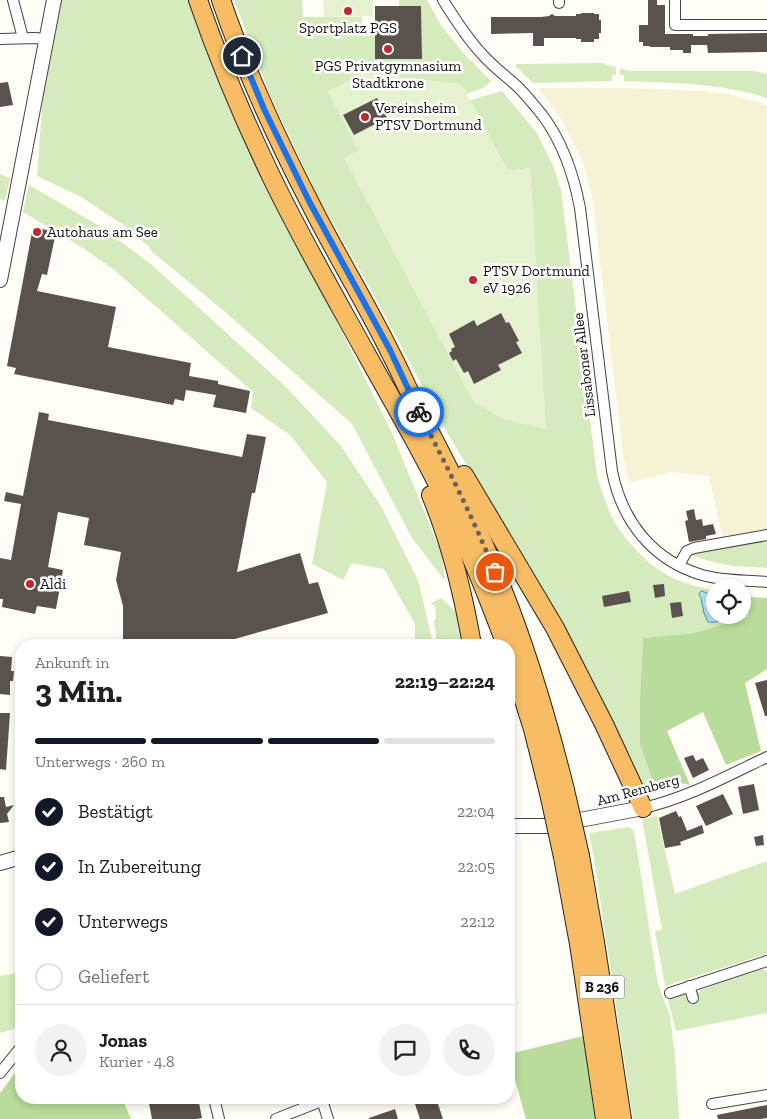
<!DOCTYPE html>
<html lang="de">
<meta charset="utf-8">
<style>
:root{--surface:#fff;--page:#f2f2f2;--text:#202124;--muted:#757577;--line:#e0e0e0;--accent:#111827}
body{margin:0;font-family:"Zilla Slab",serif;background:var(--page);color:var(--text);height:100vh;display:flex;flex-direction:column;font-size:19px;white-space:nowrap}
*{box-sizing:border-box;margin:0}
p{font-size:16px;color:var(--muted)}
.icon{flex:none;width:28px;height:28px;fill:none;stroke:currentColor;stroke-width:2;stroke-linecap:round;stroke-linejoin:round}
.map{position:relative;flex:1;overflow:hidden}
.panel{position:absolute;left:15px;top:639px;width:500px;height:465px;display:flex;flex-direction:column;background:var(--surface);border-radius:20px;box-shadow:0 2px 8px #0003}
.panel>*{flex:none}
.fabs{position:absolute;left:706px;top:579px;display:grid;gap:10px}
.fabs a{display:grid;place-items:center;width:45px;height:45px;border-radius:50%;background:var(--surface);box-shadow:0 2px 8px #0003;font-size:25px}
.pin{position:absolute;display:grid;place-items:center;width:42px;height:42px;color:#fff;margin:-21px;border:2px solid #fff;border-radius:50%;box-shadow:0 1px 5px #0007}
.courier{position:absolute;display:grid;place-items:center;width:50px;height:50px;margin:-25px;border:4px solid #1a73e8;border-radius:50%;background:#fff;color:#222;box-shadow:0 1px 6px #0007}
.head em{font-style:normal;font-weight:800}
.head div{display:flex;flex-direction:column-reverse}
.head{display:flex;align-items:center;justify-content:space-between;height:85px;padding:0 20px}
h1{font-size:32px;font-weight:800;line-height:38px}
.bar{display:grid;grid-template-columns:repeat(4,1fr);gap:8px 5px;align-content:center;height:60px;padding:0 20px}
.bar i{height:6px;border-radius:4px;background:var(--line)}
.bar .current{background:var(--accent)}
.bar p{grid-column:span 4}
.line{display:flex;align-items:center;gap:12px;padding:0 20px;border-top:1px solid var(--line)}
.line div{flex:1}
.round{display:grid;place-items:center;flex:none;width:52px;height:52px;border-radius:26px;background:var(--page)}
ol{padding:0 20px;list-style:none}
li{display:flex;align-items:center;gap:15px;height:55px}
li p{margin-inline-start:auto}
li .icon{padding:5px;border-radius:50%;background:var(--accent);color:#fff;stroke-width:4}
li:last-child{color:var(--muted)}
li i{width:28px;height:28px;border:2px solid var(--line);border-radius:50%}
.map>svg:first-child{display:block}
.farmland{fill:#f6f3d4}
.green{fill:#d5ebbd}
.forest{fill:#b9dc9c}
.pitch{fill:#e6f2cf}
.water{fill:#b9e0f7;stroke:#3f96cf}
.building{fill:#5a524d}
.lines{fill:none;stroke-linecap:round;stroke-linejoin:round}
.minor-casing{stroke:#444;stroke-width:12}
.tertiary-casing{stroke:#444;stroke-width:16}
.trunk-casing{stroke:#222;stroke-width:20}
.minor{stroke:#fff;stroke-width:10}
.tertiary{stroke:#fff;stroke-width:14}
.trunk{stroke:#f7bc64;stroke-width:18}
.trunk-bridge-casing{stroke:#222;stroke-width:20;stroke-linecap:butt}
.trunk-bridge{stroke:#f7bc64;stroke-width:18}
.done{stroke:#646461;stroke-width:5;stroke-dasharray:0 9}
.route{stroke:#1a73e8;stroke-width:6}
.poi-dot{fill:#c4262e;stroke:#fff;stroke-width:2}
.labels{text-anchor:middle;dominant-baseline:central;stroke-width:5;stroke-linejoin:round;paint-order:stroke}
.shield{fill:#fff;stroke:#585858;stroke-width:1}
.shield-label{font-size:14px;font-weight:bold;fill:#111}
.poi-label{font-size:15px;fill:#111;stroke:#fff;text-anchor:start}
.street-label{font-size:15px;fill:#111;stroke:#fff}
</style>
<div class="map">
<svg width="767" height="1119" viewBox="0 0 767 1119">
<rect width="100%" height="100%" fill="#fffdf5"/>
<path class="farmland" d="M538,88H628L706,91L729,94L767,105V532L723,540L709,476L671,472L629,483L623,454L593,202L584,165L563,122Z"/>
<g class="green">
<path d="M62,0H188L208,54L228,102L392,433L442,555L445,581L412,538L352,424L224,311L151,251L150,247L142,241L140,236L81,197L37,176L43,95Z"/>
<path d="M234,0H302L303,17H362V35L375,36V59H422L421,6H399V0H427L441,25L464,54L491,81L485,87L467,94L461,84L328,91L359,150L345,158L474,402L545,429L530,168L508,171L470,100L502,91L537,133L553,165L561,190L597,476C601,488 605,501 610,513C621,537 647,565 671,577C684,584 700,587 715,591V615H742L743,593L749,594V617L694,633L643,638L640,745L654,784L639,787L612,722L589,673L564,627L448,434L369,286L321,203L272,100Z"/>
<path d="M601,63L616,67V75H612V81L533,83L515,66L517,64Z"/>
<path d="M620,68L630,71H754L767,74V98C721,83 672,83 624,81V75H620Z"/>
<path d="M0,174L10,178L5,200L0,199Z"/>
<path d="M29,185L98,225L151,264L286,387L341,446L381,506L418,580L432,639V645H415V624L384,569L352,563L343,580L312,564L327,482L290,435L251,408L253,392L113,269L83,248L23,212Z"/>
<path d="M767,538V568L733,566L713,562L690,555L693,553L707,551Z"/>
<path d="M441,598L456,612L461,645H437L434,621L436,618L435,606L431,604V603Z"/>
<path d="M657,816L675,894L767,861V954L665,986L655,931L662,930L642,819Z"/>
<path d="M629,827L634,831L658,984L670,1016L675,1056L679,1119H633L594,858L589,833Z"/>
<path d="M759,968L767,971V1013L676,1031L667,996L681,993L685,995L688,1001L696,1000L699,991Z"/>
<path d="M21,972V1027L0,1033V976Z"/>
</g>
<g class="forest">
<path d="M749,597L767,598V669L745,683L761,751L726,765L703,712L667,731L690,785L680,783L654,784L640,745V701L643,638L694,633L748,617Z"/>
<path d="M583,1036L595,1119H526L509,1058V1054Z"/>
<path d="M21,1065V1098H122L131,1119H0V1093Z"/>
</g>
<g class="pitch">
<path d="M323,0H373V16L324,17Z"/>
<path d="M363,73L461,84L508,171L530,168L546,429L506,420L474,403L344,158L358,150L328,91Z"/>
</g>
<path class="water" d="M702,591L715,597V615H734C727,620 717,623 708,622L704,613L701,598L699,595L700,592Z"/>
<g class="building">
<path d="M648,0H657V5H665V34H693V36H708V34L767,33V52L708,53L707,45H691V53H683V50H670V47H650V46H643V42H639V25H648Z"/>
<path d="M375,6H421L422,59H375Z"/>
<path d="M581,13H594V14H599V20H601V33H599V39H594V42H581V39H576V38H544V46H533V33L491,34V17H541L549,16L552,14L555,16H576V14H581Z"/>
<path d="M8,82L13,105L0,107V83Z"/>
<path d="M377,98L387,118L354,135L343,115Z"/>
<path d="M33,227L56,232L47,275L42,274L37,291L116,307L108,347L191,363L189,376L218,381V384L250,391L246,413L213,407L216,395L186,390L184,401L175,399L173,405L14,374L16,368L7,366Z"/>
<path d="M501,313L506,323L509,322L519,341L516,342L522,353L498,365L501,370L474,384L468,371L464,373L456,359L453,361L449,353L452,351L451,349L455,347L449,334L474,320L477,326Z"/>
<path d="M39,412L49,414L48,420L242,457L247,434L266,437L255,493H252L237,572L300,553L309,584L318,582L328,613L213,645H125L123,639V606L116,580L121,552L84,545L89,518L58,512L48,567L63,570L56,609L37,606L35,614L2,607L3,599H0V558L11,560L21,504L4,501L6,492L23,496Z"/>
<path d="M694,509L696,520L702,519L703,526L713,524L716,534L706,536V539L689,542L685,521L688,520L686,511Z"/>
<path d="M664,584L665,596L655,598L653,585Z"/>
<path d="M629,591L631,602L604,607L602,596Z"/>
<path d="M681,602L683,616L672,618L670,603Z"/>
<path d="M0,656L12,657L11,671H14L13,681H10V695L0,694Z"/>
<path d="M767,680V716H765L755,683Z"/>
<path d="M0,713H10L6,770L0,769Z"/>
<path d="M693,755L696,761L703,758L709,770L693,778L684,758Z"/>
<path d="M754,784L759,810L743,814L738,787Z"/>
<path d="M723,794L733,814L706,826L696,806Z"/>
<path d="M0,797H4L6,807L14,805L7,814L9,822L0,823Z"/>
<path d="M676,811L679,817L681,816L687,831L702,825L704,833L680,842L681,845L665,848L659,818Z"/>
<path d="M763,835L764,845L756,846L754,837Z"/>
<path d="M148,1098H198L202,1118L196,1119H152Z"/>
<path d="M413,1098H436L443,1119H420Z"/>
<path d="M767,1105V1118L760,1119H718L717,1115Z"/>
<path d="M395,1109L398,1119H369V1118Z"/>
</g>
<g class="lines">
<g class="minor-casing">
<g id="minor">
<path d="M13,0L23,38"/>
<path d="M443,0C455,19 466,37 481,53C492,66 506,76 518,87C527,96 535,106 543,116C563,143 574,176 580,208L612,471C622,521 652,560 702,575C723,581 745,580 767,582"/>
<path d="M559,0V3"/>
<path d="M675,0V25H767"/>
<path d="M0,39L35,38L46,39"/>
<path d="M679,565L687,551L694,548L767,535"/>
<path d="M643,808C687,798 727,776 767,757"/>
<path d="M689,986L693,998"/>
<path d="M670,993L767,961"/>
<path d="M0,1073L21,1047"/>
<path d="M214,1098L219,1119"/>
<path d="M322,1100L328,1119"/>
<path d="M712,1104L767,1095"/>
<path d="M276,1119L329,1098"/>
</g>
</g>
<g class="tertiary-casing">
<g id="tertiary">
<path d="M0,280L54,0"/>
<path d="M509,826H548L643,808"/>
<path d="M0,863L21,857"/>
</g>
</g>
<g class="trunk-casing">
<g id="trunk">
<path d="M198,0C219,61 244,120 272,178C301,238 335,297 367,355C393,402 420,447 443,495C467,544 487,594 506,645"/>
<path d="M221,0C245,70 276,137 310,203C335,253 365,301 390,352C398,367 405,383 413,399C426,426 441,452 454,480C472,516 488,553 503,591C529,656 548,722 565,790"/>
<path d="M464,475L555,628L604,724L643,808"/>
<path d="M431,495C451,543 463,593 472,645"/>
<path d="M509,653L533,729L549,793"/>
<path d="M580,856L595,942L622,1119"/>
<path d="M563,857L579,944L605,1119"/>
</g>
</g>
<use href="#minor" class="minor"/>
<use href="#tertiary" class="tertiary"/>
<use href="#trunk" class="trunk"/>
<g class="trunk-bridge-casing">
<g id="trunk-bridge">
<path d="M565,790L580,856"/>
<path d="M549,793L563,857"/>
</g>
</g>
<use href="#trunk-bridge" class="trunk-bridge"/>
</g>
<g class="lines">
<path class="done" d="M419,412C446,465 473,517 495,572"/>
<path class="route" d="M242,56L264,109L309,201L390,350L419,412"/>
</g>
<g class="poi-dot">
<circle cx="348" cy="11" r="5"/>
<circle cx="388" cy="49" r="5"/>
<circle cx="365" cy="117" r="5"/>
<circle cx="37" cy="232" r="5"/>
<circle cx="473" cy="280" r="5"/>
<circle cx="30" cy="584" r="5"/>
</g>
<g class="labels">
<rect class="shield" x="579.5" y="975.5" width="45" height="23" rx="4"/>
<g class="shield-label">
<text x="602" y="987">B 236</text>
</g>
<g class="poi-label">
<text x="348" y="28" text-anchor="middle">Sportplatz PGS</text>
<text x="388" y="66" text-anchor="middle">PGS Privatgymnasium<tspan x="388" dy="17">Stadtkrone</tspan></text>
<text x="375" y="108">Vereinsheim<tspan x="375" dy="17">PTSV Dortmund</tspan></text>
<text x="47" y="232">Autohaus am See</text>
<text x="483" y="271">PTSV Dortmund<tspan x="483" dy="17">eV 1926</tspan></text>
<text x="40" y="584">Aldi</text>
</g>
<g class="street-label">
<text transform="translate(584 365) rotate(-97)">Lissaboner Allee</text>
<text transform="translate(638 790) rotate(-15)">Am Remberg</text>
</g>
</g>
</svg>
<div class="fabs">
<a><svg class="icon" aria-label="locate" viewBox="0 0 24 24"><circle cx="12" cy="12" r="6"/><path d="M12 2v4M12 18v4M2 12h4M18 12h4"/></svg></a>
</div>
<div class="pin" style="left:495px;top:572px;background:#ea580c"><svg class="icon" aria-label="bag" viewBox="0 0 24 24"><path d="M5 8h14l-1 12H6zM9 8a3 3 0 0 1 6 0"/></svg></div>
<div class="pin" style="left:242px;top:56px;background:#1f2937"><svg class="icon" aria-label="home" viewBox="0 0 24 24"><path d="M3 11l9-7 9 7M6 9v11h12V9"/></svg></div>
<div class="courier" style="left:419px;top:412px"><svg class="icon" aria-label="bike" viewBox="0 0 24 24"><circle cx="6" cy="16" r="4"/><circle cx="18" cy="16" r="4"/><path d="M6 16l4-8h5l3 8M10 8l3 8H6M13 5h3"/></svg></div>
<section class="panel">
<div class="head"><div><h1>3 Min.</h1><p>Ankunft in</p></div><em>22:19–22:24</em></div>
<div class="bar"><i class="current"></i><i class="current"></i><i class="current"></i><i></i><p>Unterwegs · 260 m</p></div>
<ol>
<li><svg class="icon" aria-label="check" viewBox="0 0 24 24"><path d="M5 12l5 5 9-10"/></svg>Bestätigt<p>22:04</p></li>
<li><svg class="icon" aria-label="check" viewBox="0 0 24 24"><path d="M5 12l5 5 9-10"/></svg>In Zubereitung<p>22:05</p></li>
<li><svg class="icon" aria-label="check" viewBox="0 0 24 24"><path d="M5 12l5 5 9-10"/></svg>Unterwegs<p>22:12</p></li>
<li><i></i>Geliefert</li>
</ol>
<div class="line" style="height:90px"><a class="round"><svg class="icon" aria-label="person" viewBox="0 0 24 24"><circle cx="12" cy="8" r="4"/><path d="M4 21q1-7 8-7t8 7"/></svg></a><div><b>Jonas</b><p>Kurier · 4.8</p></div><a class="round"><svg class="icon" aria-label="chat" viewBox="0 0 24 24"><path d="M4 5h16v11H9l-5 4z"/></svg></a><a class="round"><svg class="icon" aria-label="phone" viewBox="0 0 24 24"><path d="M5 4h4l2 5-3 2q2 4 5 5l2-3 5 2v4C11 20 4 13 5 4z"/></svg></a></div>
</section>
</div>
